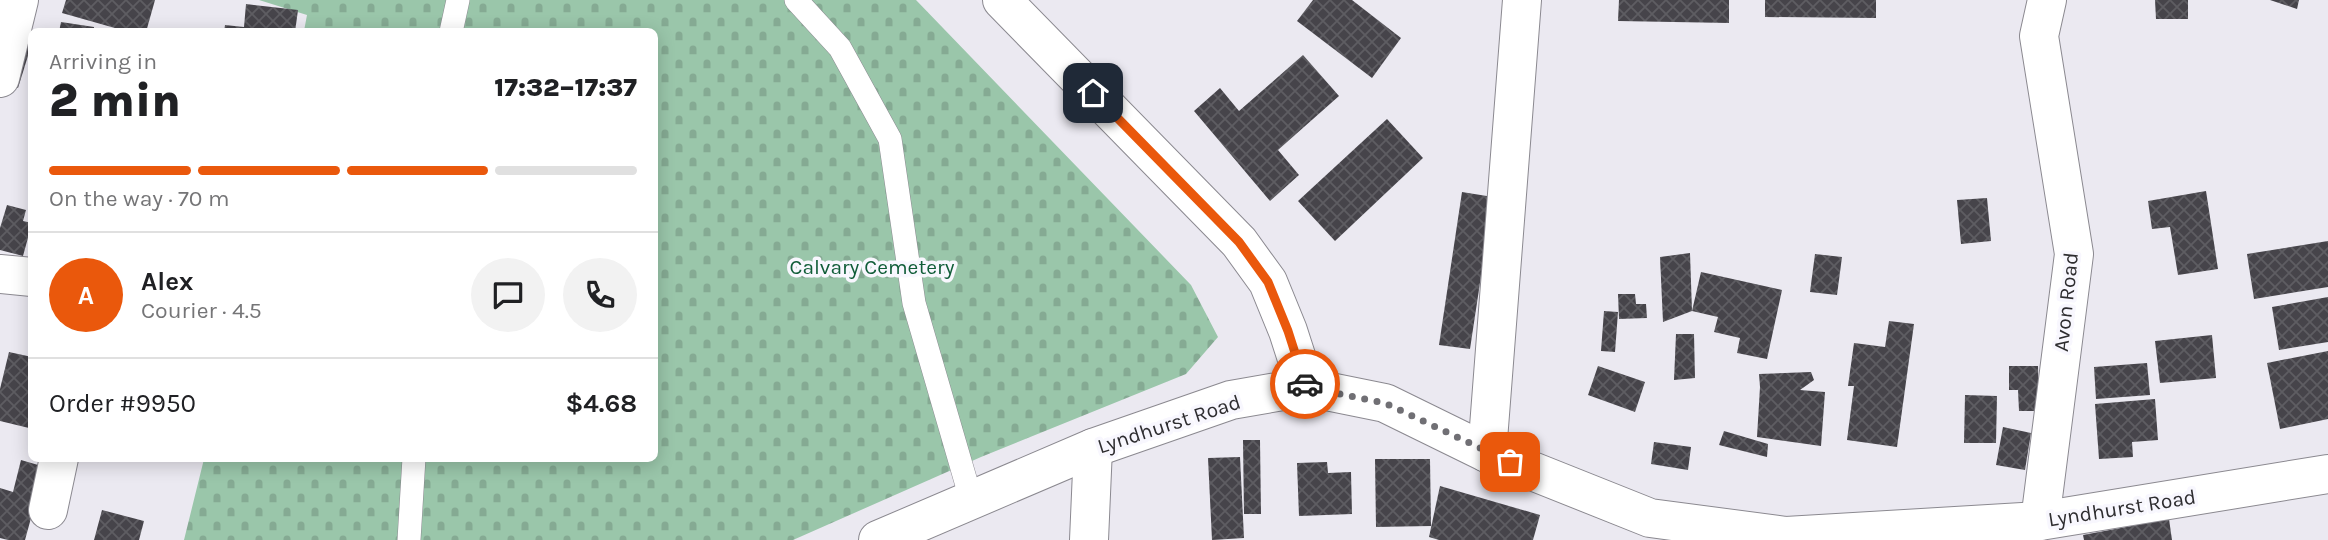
<!DOCTYPE html>
<meta charset="utf-8">
<style>
:root{--surface:#fff;--page:#f2f2f2;--text:#202124;--muted:#757577;--line:#e0e0e0;--accent:#ea580c}
body{margin:0;font-family:Karla,sans-serif;background:var(--page);color:var(--text);height:100vh;display:flex;flex-direction:column;font-size:26px;white-space:nowrap}
*{box-sizing:border-box;margin:0}
p{font-size:23px;color:var(--muted)}
.icon{flex:none;width:38px;height:38px;fill:none;stroke:currentColor;stroke-width:2;stroke-linecap:round;stroke-linejoin:round}
.map{position:relative;flex:1;overflow:hidden}
.panel{position:absolute;left:28px;top:28px;width:630px;height:434px;display:flex;flex-direction:column;background:var(--surface);border-radius:10px;box-shadow:0 4px 18px #0003}
.panel>*{flex:none}
.pin{position:absolute;display:grid;place-items:center;width:60px;height:60px;color:#fff;margin:-30px;border-radius:14px;box-shadow:0 4px 10px #0006}
.courier{position:absolute;display:grid;place-items:center;width:70px;height:70px;margin:-35px;border:5px solid #ea580c;border-radius:50%;background:#fff;color:#222;box-shadow:0 2px 9px #0007}
.head em{font-style:normal;font-weight:800}
.head div{display:flex;flex-direction:column-reverse}
.head{display:flex;align-items:center;justify-content:space-between;height:119px;padding:0 21px}
h1{font-size:46px;font-weight:800;line-height:52px}
.bar{display:grid;grid-template-columns:repeat(4,1fr);gap:10px 7px;align-content:center;height:84px;padding:0 21px}
.bar i{height:9px;border-radius:5px;background:var(--line)}
.bar .active{background:var(--accent)}
.bar p{grid-column:span 4}
.line{display:flex;align-items:center;gap:18px;padding:0 21px;border-top:2px solid var(--line)}
.line div{flex:1}
.round{display:grid;place-items:center;flex:none;width:74px;height:74px;border-radius:37px;background:var(--page)}
.map>svg:first-child{display:block}
.cemetery{fill:url(#cemetery-stones)}
.building{fill:url(#building-cross-hatch)}
.lines{fill:none;stroke-linecap:round;stroke-linejoin:round}
.service-casing{stroke:#8b8990;stroke-width:24}
.minor-casing{stroke:#8b8990;stroke-width:40}
.tertiary-casing{stroke:#8b8990;stroke-width:40}
.service{stroke:#fff;stroke-width:23}
.minor{stroke:#fff;stroke-width:38}
.tertiary{stroke:#fff;stroke-width:38}
.done{stroke:#706f74;stroke-width:7;stroke-dasharray:0 12.6}
.route{stroke:#ea580c;stroke-width:9}
.labels{text-anchor:middle;dominant-baseline:central;stroke-width:7;stroke-linejoin:round;paint-order:stroke}
.park-label{font-size:21px;fill:#105d38;stroke:#f8f7fe}
.street-label{font-size:21px;fill:#2e2d30;stroke:#f8f7fe}
</style>
<div class="map">
<svg width="2328" height="540" viewBox="0 0 2328 540">
<defs>
<pattern id="cemetery-stones" width="16" height="16" patternUnits="userSpaceOnUse" patternTransform="scale(1.75)"><rect width="16" height="16" fill="#9ac6aa"/><path d="M2 7V4a2 2 0 0 1 4 0v3zM10 15v-3a2 2 0 0 1 4 0v3z" fill="#85aa93"/></pattern>
<pattern id="building-cross-hatch" width="8" height="8" patternUnits="userSpaceOnUse" patternTransform="scale(1.75)"><rect width="8" height="8" fill="#46444a"/><path d="M0 0l8 8M0 8l8-8" fill="none" stroke="#5e5d62"/></pattern>
</defs>
<rect width="100%" height="100%" fill="#ebe9f1"/>
<path class="cemetery" d="M259,0H916L1191,285L1218,337L1186,374L981,457L793,540H184L204,459L654,458V32L304,31L307,15Z"/>
<g class="building">
<path d="M66,0H155L146,32H129L62,13Z"/>
<path d="M1313,0H1352L1401,38L1372,78L1297,21Z"/>
<path d="M1619,0H1729V23L1618,21Z"/>
<path d="M1765,0H1876V18L1765,17Z"/>
<path d="M2155,0H2188V19H2156Z"/>
<path d="M2270,0H2299L2297,9Z"/>
<path d="M246,4L298,10L295,32H224L225,25L244,27Z"/>
<path d="M61,22L94,27V32H59Z"/>
<path d="M17,38L32,43L18,88L3,83Z"/>
<path d="M1303,55L1339,96L1278,150L1299,175L1270,201L1194,111L1220,88L1239,111Z"/>
<path d="M1387,119L1423,158L1335,241L1298,201Z"/>
<path d="M2206,191L2218,269L2178,275L2170,227L2152,229L2148,201Z"/>
<path d="M1462,192L1493,197L1470,349L1439,345Z"/>
<path d="M1987,198L1991,241L1961,244L1957,200Z"/>
<path d="M7,205L26,210L23,221L32,223L23,256L0,250V228Z"/>
<path d="M2328,241V287L2254,299L2247,254Z"/>
<path d="M1690,253L1692,311L1663,322L1660,257Z"/>
<path d="M1815,254L1842,257L1837,295L1810,292Z"/>
<path d="M1701,272L1782,290L1767,359L1737,353L1740,338L1714,332L1718,317L1692,311Z"/>
<path d="M1618,294H1635L1636,304H1646L1647,318L1619,319Z"/>
<path d="M2328,297V342L2279,350L2272,307Z"/>
<path d="M1604,311L1618,312L1615,352L1601,351Z"/>
<path d="M1889,321L1914,324L1897,447L1847,440L1854,386H1848L1854,343L1885,347Z"/>
<path d="M1676,334H1694L1695,378L1674,380Z"/>
<path d="M2212,335L2216,378L2160,383L2155,341Z"/>
<path d="M2328,351V419L2280,429L2267,363Z"/>
<path d="M9,352L32,357V417L29,428L0,421V389Z"/>
<path d="M2147,363L2150,395L2096,399L2094,367Z"/>
<path d="M1598,366L1645,382L1635,412L1588,395Z"/>
<path d="M2009,366H2038L2039,411H2019L2018,390H2009Z"/>
<path d="M1811,372L1814,380L1800,390L1825,392L1821,446L1757,437L1760,387L1759,374Z"/>
<path d="M1965,395L1997,396L1996,443H1964Z"/>
<path d="M2155,399L2158,440L2132,442L2133,457L2099,459L2095,404Z"/>
<path d="M2003,427L2031,433L2025,470L1996,465Z"/>
<path d="M1724,431L1768,444L1767,457L1719,445Z"/>
<path d="M1243,440H1260L1261,514H1244Z"/>
<path d="M1654,442L1691,447L1688,470L1651,464Z"/>
<path d="M1240,457L1244,538L1212,540L1208,458Z"/>
<path d="M1375,459H1430L1431,526L1376,527Z"/>
<path d="M21,460L45,467L25,540H8L0,538V488L13,492Z"/>
<path d="M1327,462L1328,473L1351,472L1352,514L1299,516L1297,463Z"/>
<path d="M1440,486L1540,515L1533,540H1439L1429,537Z"/>
<path d="M102,510L144,521L139,540H94Z"/>
<path d="M2169,519L2172,540H2084L2083,535Z"/>
</g>
<g class="lines">
<g class="service-casing">
<g id="service">
<path d="M796,0L840,48L890,139L914,303L971,499"/>
<path d="M451,32L458,0"/>
<path d="M409,540L414,458"/>
</g>
</g>
<g class="minor-casing">
<g id="minor">
<path d="M1002,0L1239,242L1268,282L1288,331L1306,387"/>
<path d="M0,78L19,0"/>
<path d="M0,274L32,277"/>
<path d="M1487,453L1522,0"/>
<path d="M48,510L59,458"/>
<path d="M2040,521L2074,254L2039,36L2047,0"/>
<path d="M1089,540L1093,448"/>
</g>
</g>
<g class="tertiary-casing">
<path id="tertiary" d="M878,540L1093,448L1231,400L1306,387L1385,403L1487,453L1650,518L1786,536L2040,521L2328,474"/>
</g>
<use href="#service" class="service"/>
<use href="#minor" class="minor"/>
<use href="#tertiary" class="tertiary"/>
</g>
<g class="lines">
<path class="done" d="M1305,384L1306,387L1385,403L1510,462"/>
<path class="route" d="M1093,93L1239,242L1268,282L1288,331L1305,384"/>
</g>
<g class="labels">
<g class="park-label">
<text x="872" y="267">Calvary Cemetery</text>
</g>
<g class="street-label">
<text transform="translate(2066 302) rotate(-84)">Avon Road</text>
<text transform="translate(1169 424) rotate(-18)">Lyndhurst Road</text>
<text transform="translate(2122 508) rotate(-9)">Lyndhurst Road</text>
</g>
</g>
</svg>
<div class="pin" style="left:1510px;top:462px;background:#ea580c"><svg class="icon" aria-label="bag" viewBox="0 0 24 24"><path d="M5 8h14l-1 12H6zM9 8a3 3 0 0 1 6 0"/></svg></div>
<div class="pin" style="left:1093px;top:93px;background:#1f2937"><svg class="icon" aria-label="home" viewBox="0 0 24 24"><path d="M3 11l9-7 9 7M6 9v11h12V9"/></svg></div>
<div class="courier" style="left:1305px;top:384px"><svg class="icon" aria-label="car" viewBox="0 0 24 24"><path d="M5 17H2v-5l4-1 3-4h7l3 4 3 1v5h-3M9 17h6M6 11h13"/><circle cx="7" cy="17" r="2"/><circle cx="17" cy="17" r="2"/></svg></div>
<section class="panel">
<div class="head"><div><h1>2 min</h1><p>Arriving in</p></div><em>17:32–17:37</em></div>
<div class="bar"><i class="active"></i><i class="active"></i><i class="active"></i><i></i><p>On the way · 70 m</p></div>
<div class="line" style="height:126px"><b class="round" style="background:var(--accent);color:#fff">A</b><div><b>Alex</b><p>Courier · 4.5</p></div><a class="round"><svg class="icon" aria-label="chat" viewBox="0 0 24 24"><path d="M4 5h16v11H9l-5 4z"/></svg></a><a class="round"><svg class="icon" aria-label="phone" viewBox="0 0 24 24"><path d="M5 4h4l2 5-3 2q2 4 5 5l2-3 5 2v4C11 20 4 13 5 4z"/></svg></a></div>
<div class="line" style="height:91px"><div>Order #9950</div><b>$4.68</b></div>
</section>
</div>
